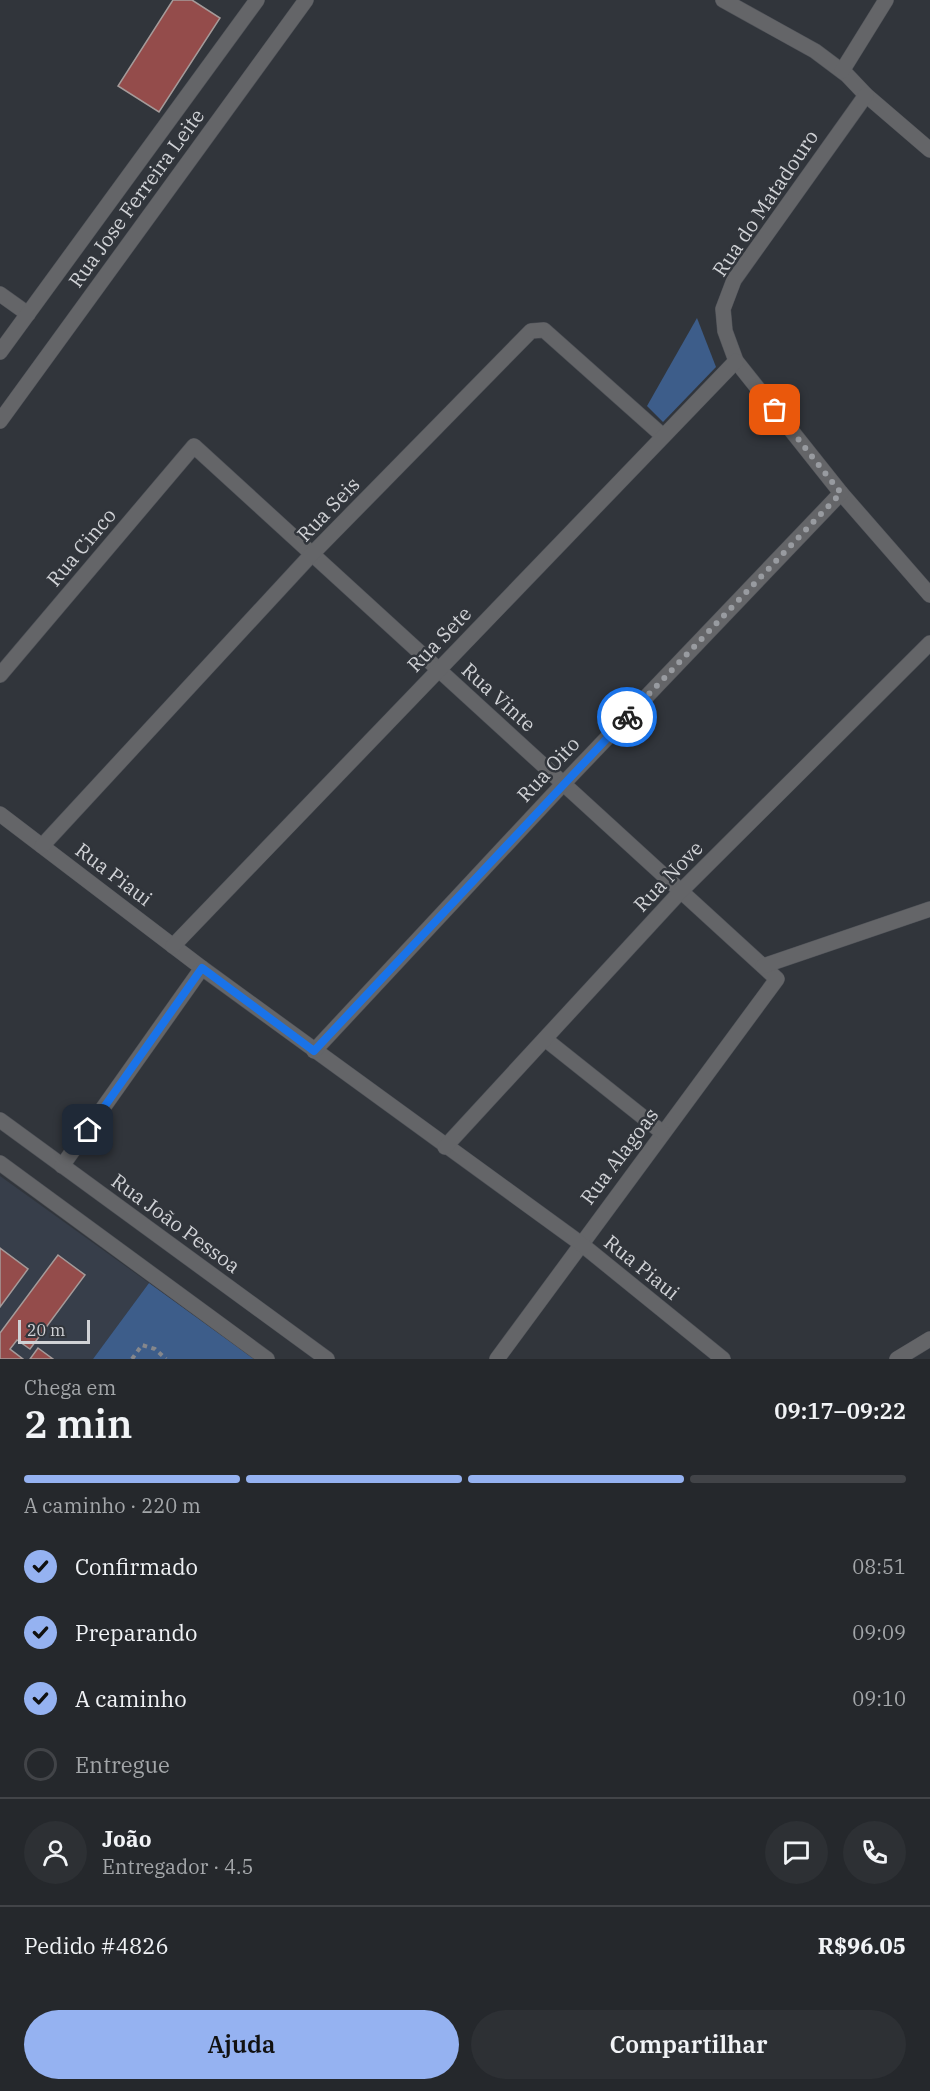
<!DOCTYPE html>
<html lang="pt">
<meta charset="utf-8">
<style>
:root{--surface:#25282c;--page:#2d3034;--text:#f1f3f6;--muted:#a3a6a9;--line:#424448;--accent:#95b2f1}
body{margin:0;font-family:"IBM Plex Serif",serif;background:var(--page);color:var(--text);height:100vh;display:flex;flex-direction:column;font-size:22px;white-space:nowrap}
*{box-sizing:border-box;margin:0}
p{font-size:20px;color:var(--muted)}
.icon{flex:none;width:33px;height:33px;fill:none;stroke:currentColor;stroke-width:2;stroke-linecap:round;stroke-linejoin:round}
.map{position:relative;height:1359px;overflow:hidden}
.drawer{display:flex;flex-direction:column;background:var(--surface);flex:1}
.drawer>*{flex:none}
.scale{position:absolute;left:18px;bottom:15px;width:72px;box-sizing:border-box;padding-left:6px;border:3px solid #d0d2d6;border-top:0;font-size:16px;line-height:21px;white-space:nowrap;color:#d0d2d6;-webkit-text-stroke:4px #31353b;paint-order:stroke}
.pin{position:absolute;display:grid;place-items:center;width:51px;height:51px;color:#fff;margin:-26px;border-radius:12px;box-shadow:0 3px 9px #0006}
.courier{position:absolute;display:grid;place-items:center;width:60px;height:60px;margin:-30px;border:4px solid #1a73e8;border-radius:50%;background:#fff;color:#222;box-shadow:0 2px 8px #0007}
.summary em{font-style:normal;font-weight:600}
.summary div{display:flex;flex-direction:column-reverse}
.summary{display:flex;align-items:center;justify-content:space-between;height:102px;padding:0 24px}
h1{font-size:39px;font-weight:600;line-height:45px}
.bar{display:grid;grid-template-columns:repeat(4,1fr);gap:9px 6px;align-content:center;height:72px;padding:0 24px}
.bar i{height:8px;border-radius:4px;background:var(--line)}
.bar .current{background:var(--accent)}
.bar p{grid-column:span 4}
.line{display:flex;align-items:center;gap:15px;padding:0 24px;border-top:2px solid var(--line)}
.line div{flex:1}
.round{display:grid;place-items:center;flex:none;width:63px;height:63px;border-radius:32px;background:var(--page)}
ol{padding:0 24px;list-style:none}
li{display:flex;align-items:center;gap:18px;height:66px}
li p{margin-inline-start:auto}
li .icon{padding:6px;border-radius:50%;background:var(--accent);color:#111;stroke-width:4}
li:last-child{color:var(--muted)}
li i{width:33px;height:33px;border:3px solid var(--line);border-radius:50%}
.primary-button{display:flex;gap:12px;margin-top:auto;padding:12px 24px}
.primary-button a{flex:1;height:69px;border-radius:36px;background:var(--accent);color:#111;font-size:24px;font-weight:600;line-height:69px;text-align:center}
.primary-button a+a{background:var(--page);color:var(--text)}
.map>svg:first-child{display:block}
.built{fill:#373e4a}
.green{fill:#3d5d8a}
.building{fill:#944c4b;stroke:#a59b9a;stroke-width:1.5}
.lines{fill:none;stroke-linecap:round;stroke-linejoin:round}
.minor-casing{stroke:#4e5157;stroke-width:16}
.path{stroke:#85878c;stroke-width:4;stroke-dasharray:4.5 4.5;stroke-linecap:butt}
.minor{stroke:#646568;stroke-width:15}
.done{stroke:#989ba0;stroke-width:6;stroke-dasharray:0 10.8}
.route{stroke:#1a73e8;stroke-width:8}
.labels{text-anchor:middle;dominant-baseline:central;stroke-width:5;stroke-linejoin:round;paint-order:stroke}
.street-label{font-size:20px;fill:#d0d2d6;stroke:#31353b}
</style>
<div class="map">
<svg width="930" height="1359" viewBox="0 0 930 1359">
<rect width="100%" height="100%" fill="#31353b"/>
<path class="built" d="M0,1176L149,1283L93,1359H0Z"/>
<g class="green">
<path d="M697,318L716,367L663,422L647,406Z"/>
<path d="M149,1283L254,1359H93Z"/>
</g>
<g class="building">
<path d="M173,0H192L220,18L159,112L118,86Z"/>
<path d="M0,1248L28,1269L0,1307Z"/>
<path d="M58,1255L85,1275L30,1349L17,1340L10,1349L23,1359H0V1333Z"/>
<path d="M38,1348L53,1359H30Z"/>
</g>
<g class="lines">
<g class="minor-casing">
<g id="minor">
<path d="M723,0L815,51L847,75L866,95L930,150"/>
<path d="M842,71L886,0"/>
<path d="M866,95L734,280L723,309L725,331L736,361L841,493L930,595"/>
<path d="M0,294L28,314"/>
<path d="M0,352L257,0"/>
<path d="M0,421L306,0"/>
<path d="M0,675L194,446L777,979L497,1359"/>
<path d="M0,814L202,968L580,1243L723,1359"/>
<path d="M42,846L312,554L531,331L544,330L663,436"/>
<path d="M173,946L736,361"/>
<path d="M763,966L930,909"/>
<path d="M545,1039L663,1133"/>
<path d="M314,1051L563,784L841,493"/>
<path d="M0,1120L327,1359"/>
<path d="M445,1147L681,891L930,643"/>
<path d="M0,1163L267,1359"/>
<path d="M62,1166L202,968"/>
<path d="M897,1359L930,1339"/>
</g>
</g>
<path class="path" d="M132,1359L142,1345L155,1349L166,1359"/>
<use href="#minor" class="minor"/>
</g>
<g class="lines">
<path class="done" d="M627,717L841,493L775,410"/>
<path class="route" d="M88,1130L202,968L314,1051L627,717"/>
</g>
<g class="labels">
<g class="street-label">
<text transform="translate(136 198) rotate(-54)">Rua Jose Ferreira Leite</text>
<text transform="translate(765 203) rotate(-56)">Rua do Matadouro</text>
<text transform="translate(328 509) rotate(-46)">Rua Seis</text>
<text transform="translate(81 547) rotate(-50)">Rua Cinco</text>
<text transform="translate(439 639) rotate(-46)">Rua Sete</text>
<text transform="translate(499 697) rotate(42)">Rua Vinte</text>
<text transform="translate(548 769) rotate(-47)">Rua Oito</text>
<text transform="translate(114 874) rotate(37)">Rua Piaui</text>
<text transform="translate(668 876) rotate(-46)">Rua Nove</text>
<text transform="translate(619 1156) rotate(-53)">Rua Alagoas</text>
<text transform="translate(176 1223) rotate(36)">Rua João Pessoa</text>
<text transform="translate(642 1267) rotate(39)">Rua Piaui</text>
</g>
</g>
</svg>
<div class="scale">20 m</div>
<div class="pin" style="left:775px;top:410px;background:#ea580c"><svg class="icon" aria-label="bag" viewBox="0 0 24 24"><path d="M5 8h14l-1 12H6zM9 8a3 3 0 0 1 6 0"/></svg></div>
<div class="pin" style="left:88px;top:1130px;background:#1f2937"><svg class="icon" aria-label="home" viewBox="0 0 24 24"><path d="M3 11l9-7 9 7M6 9v11h12V9"/></svg></div>
<div class="courier" style="left:627px;top:717px"><svg class="icon" aria-label="bike" viewBox="0 0 24 24"><circle cx="6" cy="16" r="4"/><circle cx="18" cy="16" r="4"/><path d="M6 16l4-8h5l3 8M10 8l3 8H6M13 5h3"/></svg></div>
</div>
<section class="drawer">
<div class="summary"><div><h1>2 min</h1><p>Chega em</p></div><em>09:17–09:22</em></div>
<div class="bar"><i class="current"></i><i class="current"></i><i class="current"></i><i></i><p>A caminho · 220 m</p></div>
<ol>
<li><svg class="icon" aria-label="check" viewBox="0 0 24 24"><path d="M5 12l5 5 9-10"/></svg>Confirmado<p>08:51</p></li>
<li><svg class="icon" aria-label="check" viewBox="0 0 24 24"><path d="M5 12l5 5 9-10"/></svg>Preparando<p>09:09</p></li>
<li><svg class="icon" aria-label="check" viewBox="0 0 24 24"><path d="M5 12l5 5 9-10"/></svg>A caminho<p>09:10</p></li>
<li><i></i>Entregue</li>
</ol>
<div class="line" style="height:108px"><a class="round"><svg class="icon" aria-label="person" viewBox="0 0 24 24"><circle cx="12" cy="8" r="4"/><path d="M4 21q1-7 8-7t8 7"/></svg></a><div><b>João</b><p>Entregador · 4.5</p></div><a class="round"><svg class="icon" aria-label="chat" viewBox="0 0 24 24"><path d="M4 5h16v11H9l-5 4z"/></svg></a><a class="round"><svg class="icon" aria-label="phone" viewBox="0 0 24 24"><path d="M5 4h4l2 5-3 2q2 4 5 5l2-3 5 2v4C11 20 4 13 5 4z"/></svg></a></div>
<div class="line" style="height:78px"><div>Pedido #4826</div><b>R$96.05</b></div>
<div class="primary-button"><a>Ajuda</a><a>Compartilhar</a></div>
</section>
